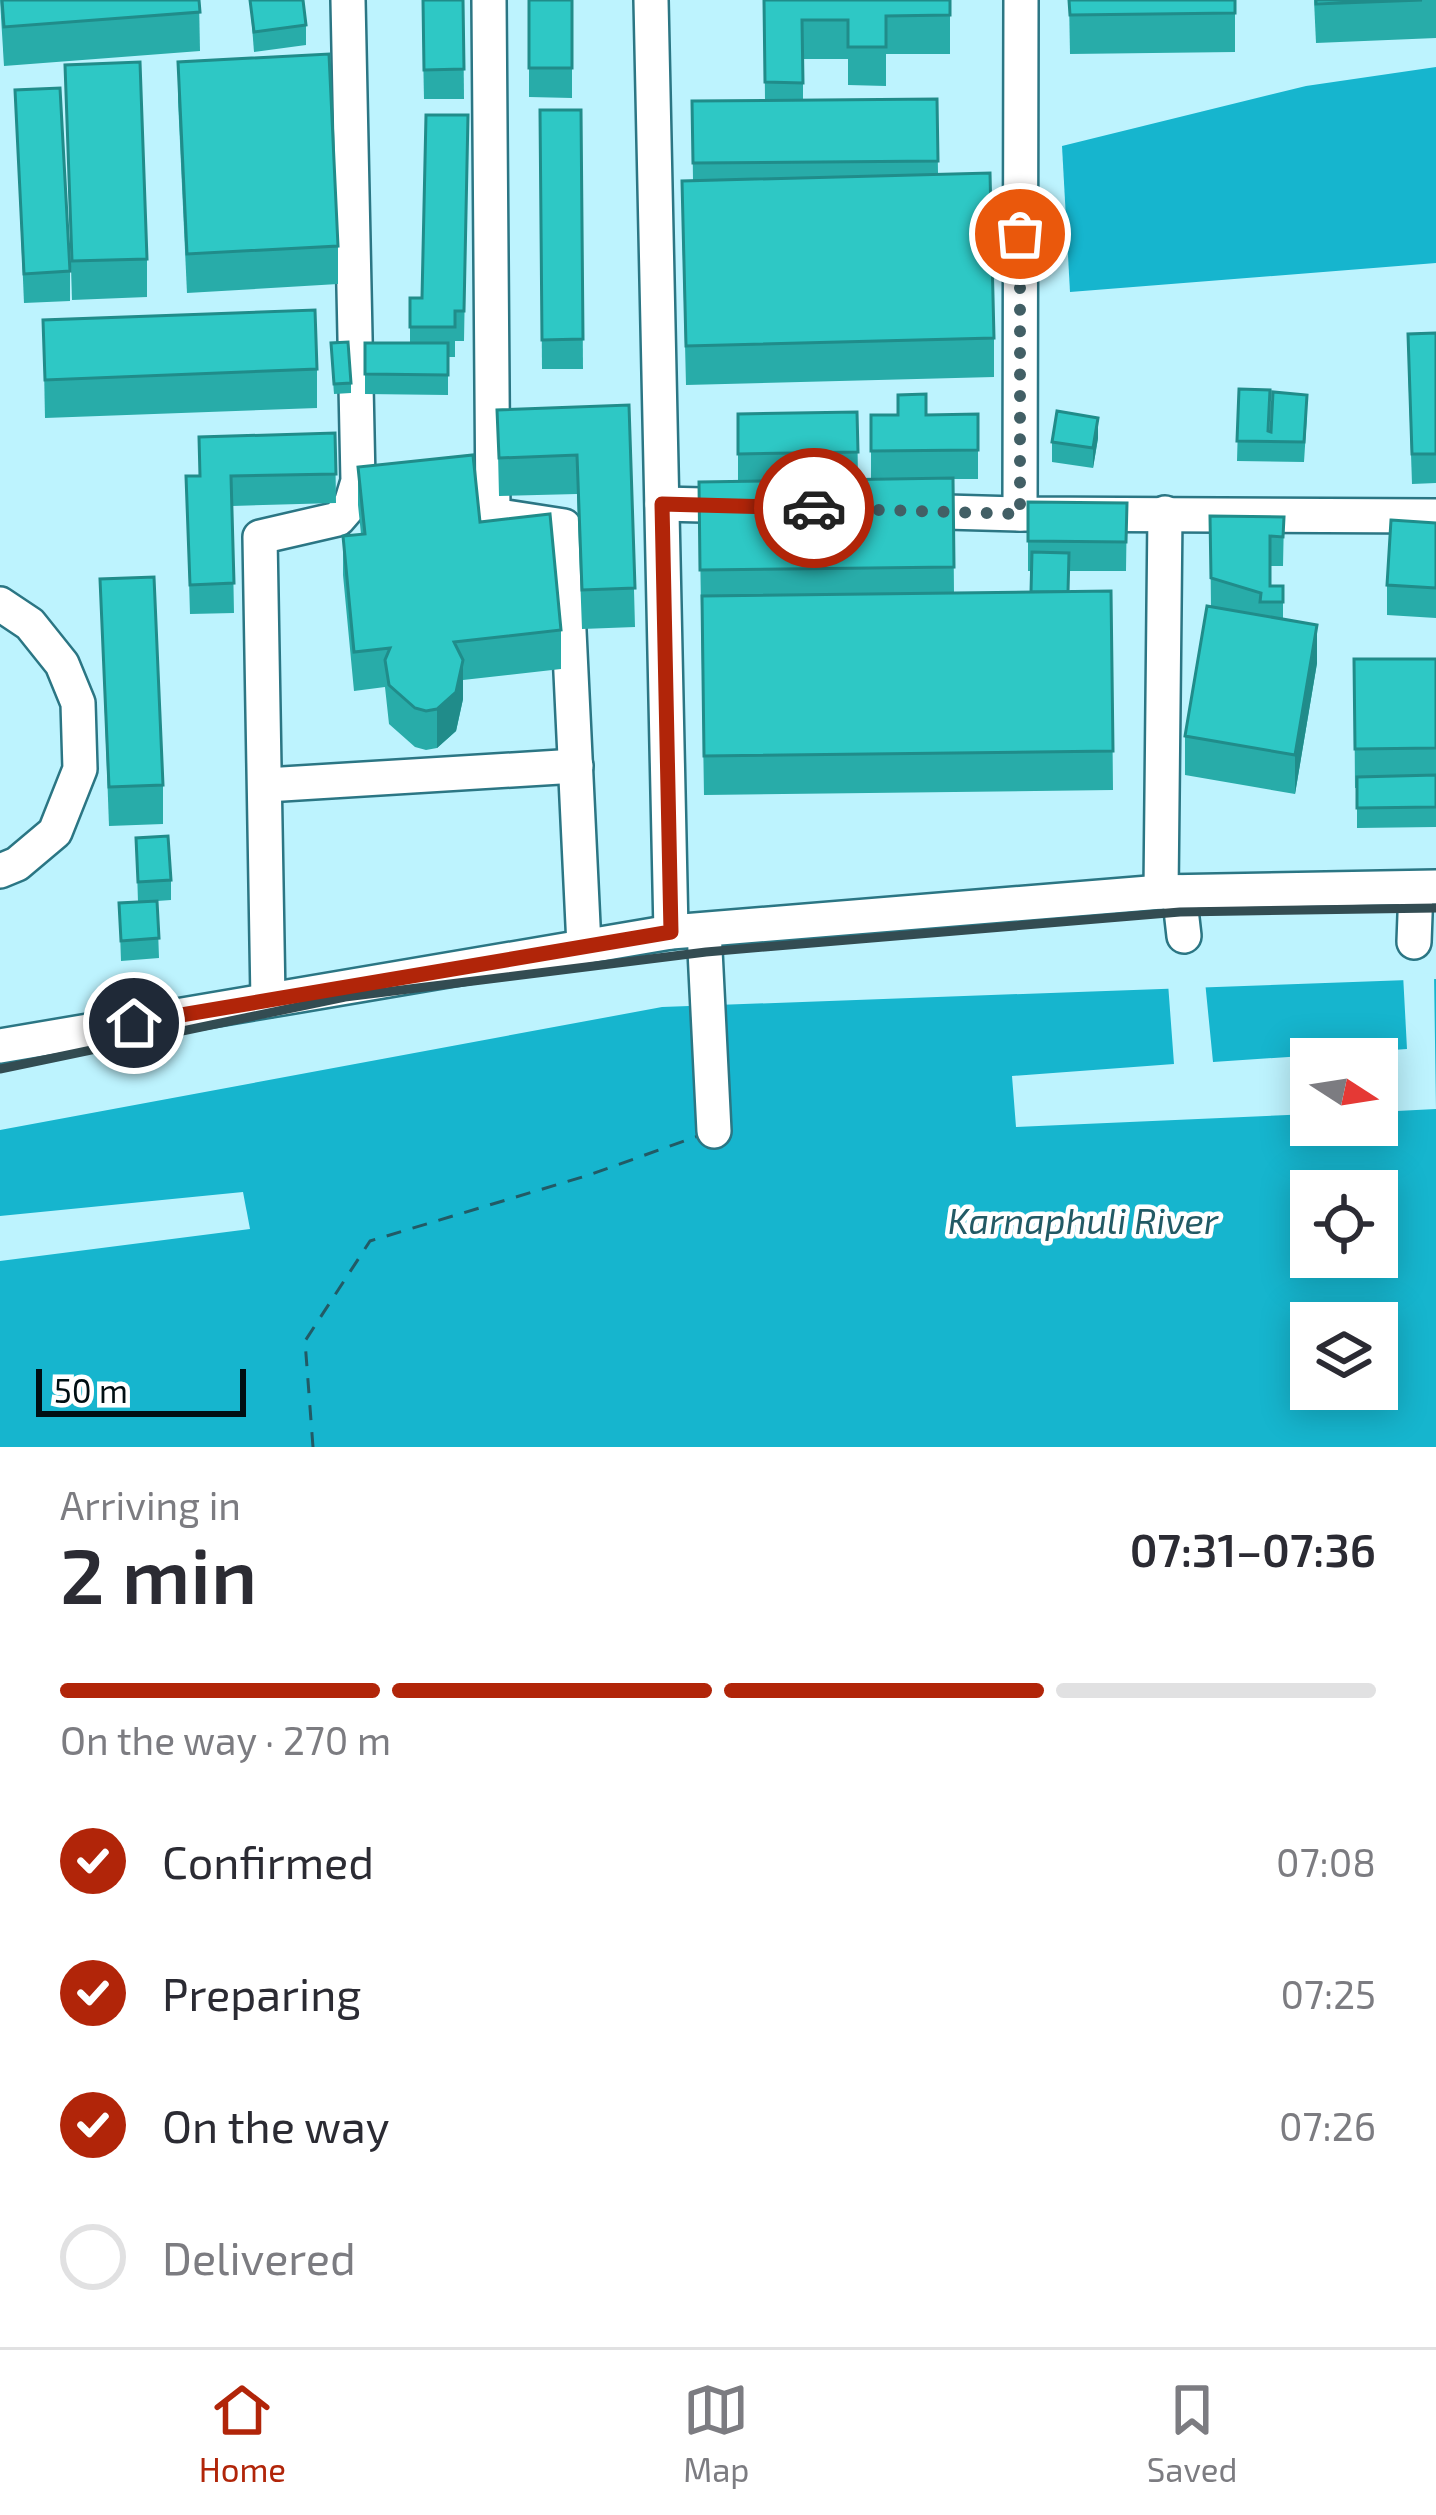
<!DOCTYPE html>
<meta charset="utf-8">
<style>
:root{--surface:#fff;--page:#f7f7f7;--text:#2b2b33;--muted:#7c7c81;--line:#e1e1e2;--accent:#b12509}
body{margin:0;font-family:"Exo 2",sans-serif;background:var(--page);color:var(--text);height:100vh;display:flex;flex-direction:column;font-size:45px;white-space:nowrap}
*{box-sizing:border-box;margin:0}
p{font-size:39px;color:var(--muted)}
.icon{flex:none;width:66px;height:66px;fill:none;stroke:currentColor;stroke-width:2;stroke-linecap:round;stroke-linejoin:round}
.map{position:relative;height:1447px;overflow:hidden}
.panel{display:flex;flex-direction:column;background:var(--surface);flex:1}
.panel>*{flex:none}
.needle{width:78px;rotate:102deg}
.buttons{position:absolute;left:1290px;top:1038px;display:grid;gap:24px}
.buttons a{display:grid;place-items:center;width:108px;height:108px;border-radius:0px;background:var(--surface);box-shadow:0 6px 30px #0003;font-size:60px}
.scale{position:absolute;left:36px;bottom:30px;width:210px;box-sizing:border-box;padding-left:12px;border:6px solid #000f13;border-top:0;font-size:33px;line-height:42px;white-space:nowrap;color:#000f13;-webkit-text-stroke:9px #fff;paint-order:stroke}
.pin{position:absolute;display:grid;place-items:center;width:102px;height:102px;color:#fff;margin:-51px;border:6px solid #fff;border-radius:50%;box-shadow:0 3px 12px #0007}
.courier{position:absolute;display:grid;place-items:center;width:120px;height:120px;margin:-60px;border:9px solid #b12509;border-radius:50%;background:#fff;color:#222;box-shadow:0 3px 15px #0007}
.head em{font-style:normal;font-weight:600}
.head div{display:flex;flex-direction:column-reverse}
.head{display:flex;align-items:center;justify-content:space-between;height:204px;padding:0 60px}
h1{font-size:78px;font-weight:600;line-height:90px}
.bar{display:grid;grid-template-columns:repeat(4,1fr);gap:18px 12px;align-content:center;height:144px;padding:0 60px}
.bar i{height:15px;border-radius:9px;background:var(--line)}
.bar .on{background:var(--accent)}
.bar p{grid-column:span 4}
ol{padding:0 60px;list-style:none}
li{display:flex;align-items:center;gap:36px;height:132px}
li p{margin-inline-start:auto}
li .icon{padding:12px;border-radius:50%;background:var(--accent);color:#fff;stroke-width:4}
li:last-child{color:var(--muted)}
li i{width:66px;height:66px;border:6px solid var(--line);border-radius:50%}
.tabs{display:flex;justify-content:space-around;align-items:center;height:168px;border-top:3px solid var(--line);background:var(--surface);font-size:33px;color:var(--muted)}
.tabs a{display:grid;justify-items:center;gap:6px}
.tabs .on{color:var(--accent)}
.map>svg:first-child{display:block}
.water{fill:#16b5ce;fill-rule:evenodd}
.pier{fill:#bdf3fe}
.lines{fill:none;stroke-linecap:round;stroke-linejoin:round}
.ferry{stroke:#225a65;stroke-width:3;stroke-dasharray:15 12;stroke-linecap:butt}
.minor-casing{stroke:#2b7684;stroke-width:38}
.minor{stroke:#fff;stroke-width:33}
.rail{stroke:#334c52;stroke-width:9}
.wall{fill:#28aca9}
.shaded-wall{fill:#208c8a}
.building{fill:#2ec8c5;stroke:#208c8a;stroke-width:3}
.done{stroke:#425f65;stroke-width:12;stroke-dasharray:0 21.6}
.route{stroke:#b12509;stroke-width:15}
.labels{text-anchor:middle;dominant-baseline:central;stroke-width:9;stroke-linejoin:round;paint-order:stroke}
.water-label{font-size:36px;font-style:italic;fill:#225a65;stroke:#fff}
</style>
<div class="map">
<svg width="1436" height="1447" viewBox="0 0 1436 1447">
<rect width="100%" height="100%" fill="#bdf3fe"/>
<g class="water">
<path d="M1436,67V263L1070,292L1062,146L1306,86Z"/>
<path d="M1436,979V1447H0V1130L662,1007ZM1311,1059H1377V1125H1311ZM1311,1191H1377V1257H1311ZM1311,1323H1377V1389H1311Z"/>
</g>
<g class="pier">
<path d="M1434,973L1436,1109L1377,1112V1059H1311V1114L1016,1127L1012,1076L1174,1064L1168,983L1205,981L1213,1062L1407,1049L1403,974Z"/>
<path d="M243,1192L250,1229L0,1261V1216Z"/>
</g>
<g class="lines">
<path class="ferry" d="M313,1447L305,1341L370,1241L589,1175L701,1135"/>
<g class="minor-casing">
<g id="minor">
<path d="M489,0L493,515L564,526L584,946"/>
<path d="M651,0L671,932"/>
<path d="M662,504L744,506"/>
<path d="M910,511L1020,514L1436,516"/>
<path d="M1020,514L1021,0"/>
<path d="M0,604L30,624L62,664L78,703L80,769L55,832L17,864L0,871"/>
<path d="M266,785L576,766"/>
<path d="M1161,892L1165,513"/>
<path d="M1179,892L1184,936"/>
<path d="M704,930L714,1131"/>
<path d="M1414,942L1416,888"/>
<path d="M268,1000L260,537L338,519L351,504L358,481L348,0"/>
<path d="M0,1046L671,932L1161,892L1436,887"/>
</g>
</g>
<use href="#minor" class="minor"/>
<path class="rail" d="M0,1069L345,997L706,952L1180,912L1436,908"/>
</g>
<g class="wall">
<path d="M0,0H199L200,51L4,66Z"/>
<path d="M250,0L306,25V45L254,52Z"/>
<path d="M422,0H463L464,99H424Z"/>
<path d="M529,0H572V98L529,97Z"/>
<path d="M764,0H950V54H886V86L848,85V59H803V100L937,99L938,174L994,338V377L686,385L682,220L693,181L692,101L765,100Z"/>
<path d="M1069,0H1235V52L1070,54Z"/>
<path d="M1314,0H1436V38L1316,43Z"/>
<path d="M178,62L338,246V284L187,293L178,100Z"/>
<path d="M65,65L147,259V297L72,300Z"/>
<path d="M15,90L70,271V301L24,303Z"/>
<path d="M540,110H581L583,369H542Z"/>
<path d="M468,115L464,341H455V357H448V395L365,394V343H410V298H422Z"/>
<path d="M43,320L317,369V408L45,418Z"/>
<path d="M1436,333V483L1412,484L1408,363Z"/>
<path d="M331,353L351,383V393L334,394Z"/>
<path d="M1239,389L1269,431L1307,415L1304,462L1237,461Z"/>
<path d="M629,405L635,627L582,629L577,494L499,496L497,410Z"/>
<path d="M857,412L858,480L871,479V415L978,414V479H953L954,593L1031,592L1032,571H1028V502L1127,503L1126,571H1069L1068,592L1111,591L1113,790L704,795L699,482L738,481V414Z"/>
<path d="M335,433L336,503L232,506L234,613L190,614L186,476H199Z"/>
<path d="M1098,438L1093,468L1052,462V442Z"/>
<path d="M358,467L480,522L561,630V669L463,680V699L456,731L437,748L426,750L415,747L389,724L385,687L354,691L343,575V536L361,534L358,505Z"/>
<path d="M1210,516L1284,517L1283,566H1270V586H1283V619L1317,663L1295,794L1185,775V736L1211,607Z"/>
<path d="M1436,523V618L1387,615V585Z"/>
<path d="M100,579L163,785V824L109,826Z"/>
<path d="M1354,659H1436V827L1357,828V788H1355Z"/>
<path d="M136,838L171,880V900L157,901L159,958L121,961L119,903L138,902Z"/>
</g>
<g class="shaded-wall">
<path d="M1098,418V438L1093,468V448Z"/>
<path d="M1317,625V663L1295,794V755Z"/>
<path d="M463,660V699L456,731L437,748V709Z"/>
</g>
<g class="building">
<path d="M2,0H199L200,12L4,27Z"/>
<path d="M250,0H303L306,25L254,32Z"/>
<path d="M423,0H463L464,69L424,70Z"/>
<rect x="529" y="0" width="43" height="68"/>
<path d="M764,0H950V15L886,16V47H848V20H802L803,83L765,82Z"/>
<path d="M1069,0H1235V13L1070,15Z"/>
<path d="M1316,0H1422L1316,4Z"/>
<path d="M329,54L338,246L187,254L178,62Z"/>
<path d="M140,62L147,259L72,261L65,65Z"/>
<path d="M60,88L70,271L24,274L15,90Z"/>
<path d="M937,99L938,161L693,163L692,101Z"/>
<path d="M540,110H581L583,339L542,340Z"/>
<path d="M426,115H468L464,311H455V327H410V298H422Z"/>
<path d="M990,173L994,338L686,346L682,181Z"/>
<path d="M315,310L317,369L45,380L43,320Z"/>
<path d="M1436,333V454H1412L1408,334Z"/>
<path d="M348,342L351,383L334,384L331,343Z"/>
<path d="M365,343H448V375L365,374Z"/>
<path d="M1239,389L1270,390L1268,431L1271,432L1273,392L1307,395L1304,442L1237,441Z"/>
<path d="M926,394V415L978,414V450L871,451V415H898V395Z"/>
<path d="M629,405L635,588L582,590L577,455L499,458L497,410Z"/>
<path d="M1057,411L1098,418L1093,448L1052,442Z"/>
<path d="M857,412L858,452L738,454V414Z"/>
<path d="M335,433L336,474L231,476L234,583L190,585L186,476H200L199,437Z"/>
<path d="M473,455L480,522L550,514L561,630L454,642L463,660L456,692L437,709L426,711L415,708L389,685L385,660L390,648L354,652L343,536L365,534L358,467Z"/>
<path d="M953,478L954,567L700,570L699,482Z"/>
<path d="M1028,502L1127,503L1126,542L1028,541Z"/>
<path d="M1210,516L1284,517L1283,537L1270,536V586H1283V602H1260L1261,593L1211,578Z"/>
<path d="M1391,520L1436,523V588L1387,585Z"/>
<path d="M1032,552L1069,553L1068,592H1031Z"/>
<path d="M154,577L163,785L109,787L100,579Z"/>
<path d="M1111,591L1113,751L704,756L702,596Z"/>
<path d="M1207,606L1317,625L1295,755L1185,736Z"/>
<path d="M1354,659H1436V748L1355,749Z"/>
<path d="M1436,775V807L1357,808V777Z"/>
<path d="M168,836L171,880L138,882L136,838Z"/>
<path d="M157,901L159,938L121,941L119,903Z"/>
</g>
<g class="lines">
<path class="done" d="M814,508L1020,514V234"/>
<path class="route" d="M134,1023L671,932L662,504L814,508"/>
</g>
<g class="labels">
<g class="water-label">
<text x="1083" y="1219">Karnaphuli River</text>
</g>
</g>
</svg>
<div class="buttons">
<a><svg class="needle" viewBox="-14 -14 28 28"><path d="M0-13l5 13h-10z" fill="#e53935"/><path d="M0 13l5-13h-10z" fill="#7c7c81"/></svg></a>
<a><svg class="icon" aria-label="locate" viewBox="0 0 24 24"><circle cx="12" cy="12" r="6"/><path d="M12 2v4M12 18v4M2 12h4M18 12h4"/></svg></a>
<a><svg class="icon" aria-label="layers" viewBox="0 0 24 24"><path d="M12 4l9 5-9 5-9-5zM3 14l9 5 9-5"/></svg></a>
</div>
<div class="scale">50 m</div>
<div class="pin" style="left:1020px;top:234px;background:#ea580c"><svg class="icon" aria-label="bag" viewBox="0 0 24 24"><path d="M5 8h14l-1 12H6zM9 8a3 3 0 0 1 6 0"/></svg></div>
<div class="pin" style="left:134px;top:1023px;background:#1f2937"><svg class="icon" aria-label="home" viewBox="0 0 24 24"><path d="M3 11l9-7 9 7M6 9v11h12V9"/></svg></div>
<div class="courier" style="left:814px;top:508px"><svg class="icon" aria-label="car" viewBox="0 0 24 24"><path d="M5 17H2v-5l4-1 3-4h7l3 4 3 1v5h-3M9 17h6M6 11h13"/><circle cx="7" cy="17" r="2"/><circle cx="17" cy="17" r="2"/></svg></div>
</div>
<section class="panel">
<div class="head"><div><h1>2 min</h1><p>Arriving in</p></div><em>07:31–07:36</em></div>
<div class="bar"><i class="on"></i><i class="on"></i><i class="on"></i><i></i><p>On the way · 270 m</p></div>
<ol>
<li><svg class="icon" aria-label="check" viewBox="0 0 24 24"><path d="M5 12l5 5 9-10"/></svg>Confirmed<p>07:08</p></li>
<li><svg class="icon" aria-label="check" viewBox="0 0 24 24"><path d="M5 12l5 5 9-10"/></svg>Preparing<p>07:25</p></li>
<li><svg class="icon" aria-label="check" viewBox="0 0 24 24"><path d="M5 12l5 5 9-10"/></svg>On the way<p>07:26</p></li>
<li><i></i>Delivered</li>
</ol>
</section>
<nav class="tabs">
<a class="on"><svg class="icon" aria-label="home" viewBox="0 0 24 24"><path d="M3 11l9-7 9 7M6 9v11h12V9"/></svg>Home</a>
<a><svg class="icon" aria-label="map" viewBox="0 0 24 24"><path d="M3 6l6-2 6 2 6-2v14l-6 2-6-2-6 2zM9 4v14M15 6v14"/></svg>Map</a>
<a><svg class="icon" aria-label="saved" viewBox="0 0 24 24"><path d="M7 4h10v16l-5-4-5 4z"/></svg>Saved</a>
</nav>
